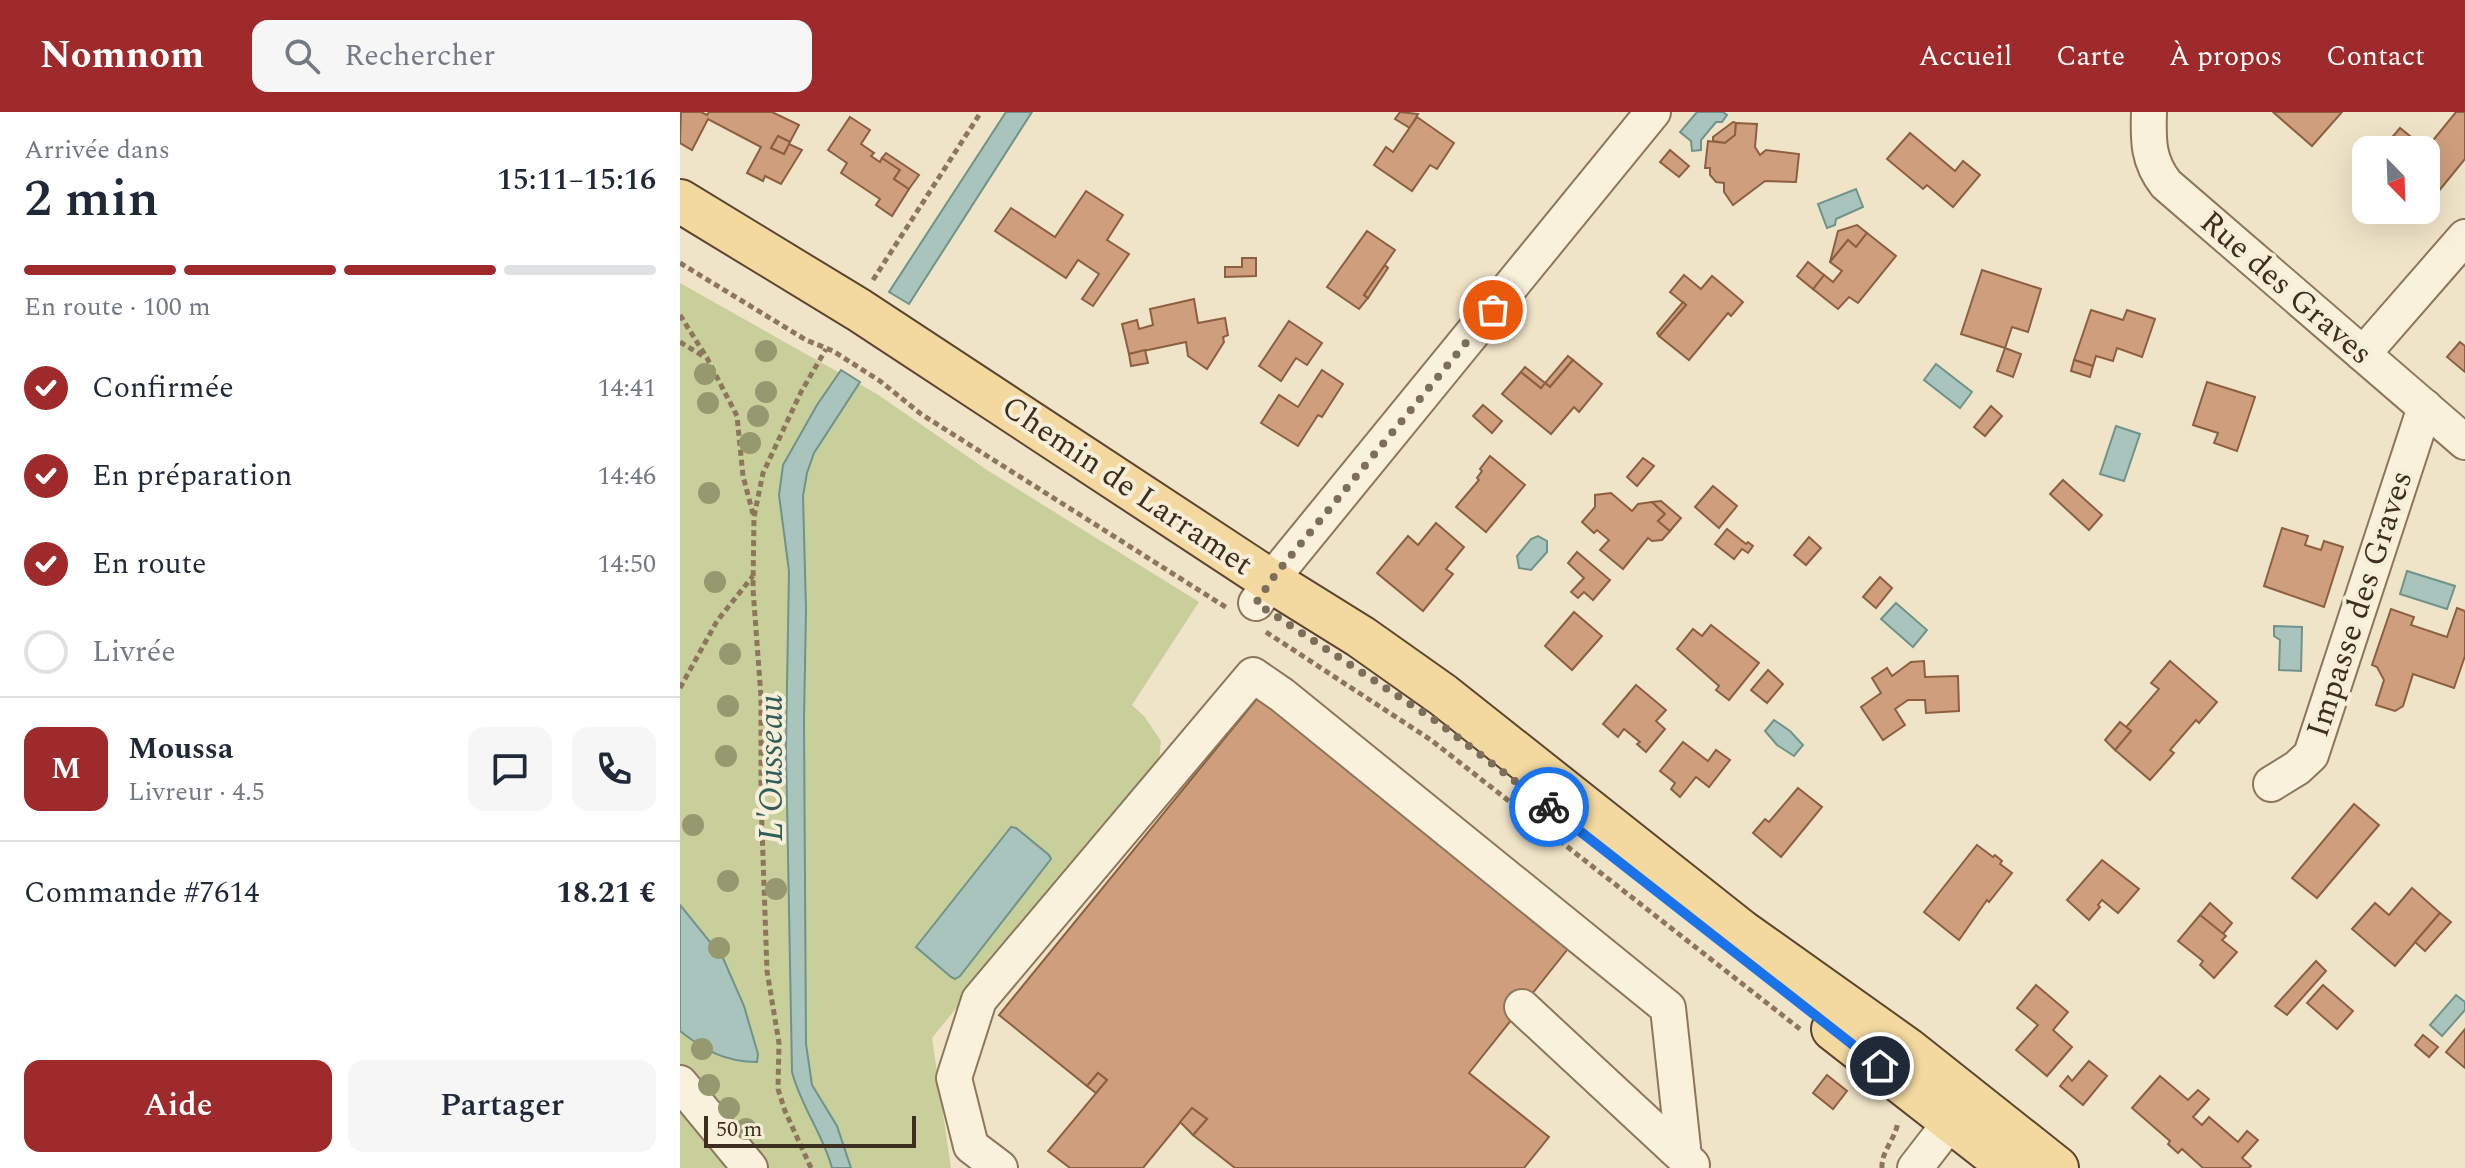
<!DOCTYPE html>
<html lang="fr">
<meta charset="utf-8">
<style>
:root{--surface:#fff;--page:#f6f6f7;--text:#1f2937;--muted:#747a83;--line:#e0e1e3;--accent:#9e2a2b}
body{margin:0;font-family:Spectral,serif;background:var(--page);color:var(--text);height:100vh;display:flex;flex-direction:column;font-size:30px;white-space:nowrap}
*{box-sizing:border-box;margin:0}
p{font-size:26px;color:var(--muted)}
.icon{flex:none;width:44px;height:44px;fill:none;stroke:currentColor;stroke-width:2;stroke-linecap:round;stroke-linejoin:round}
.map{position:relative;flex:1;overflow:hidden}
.drawer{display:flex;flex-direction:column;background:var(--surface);width:680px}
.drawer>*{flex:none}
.needle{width:52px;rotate:157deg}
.tools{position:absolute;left:1672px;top:24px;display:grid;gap:16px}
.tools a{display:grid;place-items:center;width:88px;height:88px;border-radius:16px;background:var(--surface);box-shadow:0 8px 32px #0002;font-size:40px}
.scale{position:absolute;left:24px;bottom:20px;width:212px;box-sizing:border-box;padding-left:8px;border:4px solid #3d2e20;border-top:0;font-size:22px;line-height:28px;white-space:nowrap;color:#3d2e20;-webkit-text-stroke:6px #f7eed8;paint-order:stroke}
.pin{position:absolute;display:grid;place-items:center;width:68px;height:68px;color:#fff;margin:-34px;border:4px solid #fff;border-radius:50%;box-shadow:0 2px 8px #0007}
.courier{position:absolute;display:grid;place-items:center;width:80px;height:80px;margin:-40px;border:6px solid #1a73e8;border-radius:50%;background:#fff;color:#222;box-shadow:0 2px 10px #0007}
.headline em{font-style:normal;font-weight:600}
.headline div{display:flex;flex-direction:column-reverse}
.headline{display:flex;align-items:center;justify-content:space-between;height:136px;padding:0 24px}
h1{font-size:52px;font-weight:600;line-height:60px}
.bar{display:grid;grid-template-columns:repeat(4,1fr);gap:12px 8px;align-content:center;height:96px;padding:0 24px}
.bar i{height:10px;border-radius:6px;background:var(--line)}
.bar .current{background:var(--accent)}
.bar p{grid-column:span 4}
.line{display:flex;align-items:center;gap:20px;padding:0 24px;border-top:2px solid var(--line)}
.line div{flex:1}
.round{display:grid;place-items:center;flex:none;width:84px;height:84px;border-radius:16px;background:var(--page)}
ol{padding:0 24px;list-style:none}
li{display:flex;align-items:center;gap:24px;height:88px}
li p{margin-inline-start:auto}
li .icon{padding:8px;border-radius:50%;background:var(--accent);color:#fff;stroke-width:4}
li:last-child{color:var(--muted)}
li i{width:44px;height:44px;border:4px solid var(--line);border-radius:50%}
.button{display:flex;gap:16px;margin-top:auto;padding:16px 24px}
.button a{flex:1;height:92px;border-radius:16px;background:var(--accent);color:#fff;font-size:32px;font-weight:600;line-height:92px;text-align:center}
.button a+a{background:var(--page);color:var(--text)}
header{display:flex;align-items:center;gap:48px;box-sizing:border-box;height:112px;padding:0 40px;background:var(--accent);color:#fff}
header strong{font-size:38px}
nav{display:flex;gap:44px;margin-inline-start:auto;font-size:28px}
.search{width:560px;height:72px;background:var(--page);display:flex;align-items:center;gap:20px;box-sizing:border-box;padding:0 28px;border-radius:16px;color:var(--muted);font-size:30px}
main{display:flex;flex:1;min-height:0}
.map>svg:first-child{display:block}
.green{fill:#c9cf9b}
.water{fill:#a9c4bc;stroke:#6f938a;stroke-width:2}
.building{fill:#cf9f7d;stroke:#8d5f41;stroke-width:2}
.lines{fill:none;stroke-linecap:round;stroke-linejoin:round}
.minor-casing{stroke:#8d765c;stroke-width:38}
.major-casing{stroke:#5b4430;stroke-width:46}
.path{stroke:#8d765c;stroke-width:5;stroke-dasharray:6 4;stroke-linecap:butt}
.minor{stroke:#faf1dc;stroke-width:34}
.major{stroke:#f3d9a0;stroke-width:42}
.tree{fill:#96986f}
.done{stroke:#7c6e5b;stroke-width:8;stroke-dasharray:0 14.4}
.route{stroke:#1a73e8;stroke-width:10}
.labels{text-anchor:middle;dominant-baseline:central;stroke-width:8;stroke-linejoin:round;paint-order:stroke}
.street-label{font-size:32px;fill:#3d2e20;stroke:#f7eed8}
.water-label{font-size:34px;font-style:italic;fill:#2f5d5a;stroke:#f7eed8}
</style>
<header>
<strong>Nomnom</strong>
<div class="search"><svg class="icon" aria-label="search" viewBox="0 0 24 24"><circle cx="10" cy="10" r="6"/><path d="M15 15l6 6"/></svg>Rechercher</div>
<nav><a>Accueil</a><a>Carte</a><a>À propos</a><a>Contact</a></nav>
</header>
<main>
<section class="drawer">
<div class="headline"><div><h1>2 min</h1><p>Arrivée dans</p></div><em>15:11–15:16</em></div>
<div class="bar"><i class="current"></i><i class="current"></i><i class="current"></i><i></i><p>En route · 100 m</p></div>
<ol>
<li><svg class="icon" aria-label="check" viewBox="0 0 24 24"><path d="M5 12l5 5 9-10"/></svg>Confirmée<p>14:41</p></li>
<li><svg class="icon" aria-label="check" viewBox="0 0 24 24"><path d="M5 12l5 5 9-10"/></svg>En préparation<p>14:46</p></li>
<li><svg class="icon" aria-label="check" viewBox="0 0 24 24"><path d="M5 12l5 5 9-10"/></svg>En route<p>14:50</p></li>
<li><i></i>Livrée</li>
</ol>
<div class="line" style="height:144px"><b class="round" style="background:var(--accent);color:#fff">M</b><div><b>Moussa</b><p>Livreur · 4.5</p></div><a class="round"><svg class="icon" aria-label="chat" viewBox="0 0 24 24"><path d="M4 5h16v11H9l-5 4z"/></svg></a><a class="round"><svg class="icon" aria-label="phone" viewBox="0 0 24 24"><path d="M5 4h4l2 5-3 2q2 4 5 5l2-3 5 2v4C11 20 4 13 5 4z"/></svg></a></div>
<div class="line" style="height:104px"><div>Commande #7614</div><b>18.21 €</b></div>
<div class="button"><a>Aide</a><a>Partager</a></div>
</section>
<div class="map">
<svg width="1785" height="1056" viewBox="0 0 1785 1056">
<rect width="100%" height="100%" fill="#f0e4c8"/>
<path class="green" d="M0,171L197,282L307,358L519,490L452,593L464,604L481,629L479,648L252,926L271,1056H0Z"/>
<g class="water">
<path d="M326,0H352L229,192L209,180Z"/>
<path d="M1017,0H1043L1047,3L1042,10H1036L1021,28V38L1012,39L1011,29L1000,20Z"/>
<path d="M1176,77L1183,95L1156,107L1155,113L1147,116L1138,92Z"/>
<path d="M1256,252L1292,280L1280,296L1244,268Z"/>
<path d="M161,258L180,270L134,341L127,361L123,384L126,497L124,609L126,932L132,973L157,1014L171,1056H152C143,1022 121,995 112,960L106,635L109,459L99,383L103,353L137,293Z"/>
<path d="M1436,314L1460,322L1444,369L1420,362Z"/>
<path d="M858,424L867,429V440L851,458L839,456L837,444L851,427Z"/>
<path d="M1727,459L1775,474L1767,497L1720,482Z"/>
<path d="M1216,491L1247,518L1233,535L1201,507Z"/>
<path d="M1594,514L1622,515L1621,559L1599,558L1600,528L1594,524Z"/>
<path d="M1094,608L1110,619L1123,633L1114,644L1097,633L1085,619Z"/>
<path d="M331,715L336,716L369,743L371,747L280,864L275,867L271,865L236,835Z"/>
<path d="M0,793L43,846L64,894L78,942L77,950C45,950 24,938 0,919Z"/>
<path d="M1776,883L1785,890V898L1762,924L1750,913Z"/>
</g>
<g class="building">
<path d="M1,0H21L27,3L29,0H92L119,13L110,30L98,24L91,36L104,42L109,32L122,38L101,72L85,64L83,69L67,61L81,35L28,7L12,38L0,31Z"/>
<path d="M720,0L738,2L730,16L715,7Z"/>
<path d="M1593,0H1662L1632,34Z"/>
<path d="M1776,0H1785V47L1758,80L1746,70V38H1707L1704,35L1720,16L1746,37Z"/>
<path d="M170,5L190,18L181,32L194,41L191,44L200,50L202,46L220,58L214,67L229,77L212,104L196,93L200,87L161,61L167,51L148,38Z"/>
<path d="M737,5L774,31L757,57L750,53L732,79L694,53L706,35L713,40Z"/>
<path d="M1053,10L1056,11L1055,23L1045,31L1033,29V25Z"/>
<path d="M1056,11L1077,12L1075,35L1080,43L1086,38L1119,42L1116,70L1085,69L1053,93L1044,80V71L1036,70L1030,63V56H1025L1028,29L1045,31L1055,23Z"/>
<path d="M1230,21L1275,59L1283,49L1300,63L1273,95L1247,73L1243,77L1207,47Z"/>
<path d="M98,24L110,30L104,42L91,36Z"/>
<path d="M990,38L1009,54L999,65L980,50Z"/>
<path d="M206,41L239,63L229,77L214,67L220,58L202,46Z"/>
<path d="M406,79L443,103L427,128L449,142L413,194L402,187L419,162L398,148L386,166L315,119L331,96L375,125Z"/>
<path d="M1177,113L1187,121L1176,135L1168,128L1150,150L1158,119Z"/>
<path d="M687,119L715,138L684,183L688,186L679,197L647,175Z"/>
<path d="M1187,121L1216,144L1178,191L1169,185L1158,197L1133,177L1144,163L1153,170L1162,159L1150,150L1168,128L1176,135Z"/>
<path d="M562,146H576V164L545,165V155H562Z"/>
<path d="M1128,150L1144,163L1133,177L1117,164Z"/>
<path d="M705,153L708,156L688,186L684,183Z"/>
<path d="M1302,158L1361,177L1348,220L1332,215L1325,236L1281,222Z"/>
<path d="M1004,163L1021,177L1032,164L1063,190L1051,204L1048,201L1009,248L979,224L1006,193L990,180Z"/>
<path d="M514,187L518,211L545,206L548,223L543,225L544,230L527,257L508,244L506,230L449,242L442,212L457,208L459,217L473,213L470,197Z"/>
<path d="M1003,190L1006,193L979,224L977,221Z"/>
<path d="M1411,198L1443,208L1447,198L1475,207L1462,245L1437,236L1433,249L1416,244L1413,254L1394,248Z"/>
<path d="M609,209L642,231L627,253L616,246L601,269L579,254Z"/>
<path d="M1780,230L1785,234V260L1767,245Z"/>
<path d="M1325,236L1341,242L1333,265L1317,259Z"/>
<path d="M465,238L468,251L451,254L449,242Z"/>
<path d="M888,244L893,248L870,275L865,271Z"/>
<path d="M893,248L922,272L899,300L894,295L871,322L822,282L841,260L861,276L865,271L870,275Z"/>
<path d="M1394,248L1413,254L1410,265L1391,259Z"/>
<path d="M845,255L865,271L861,276L841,260Z"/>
<path d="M642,258L663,272L642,305L638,303L618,334L581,311L599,283L618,295Z"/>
<path d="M1527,270L1575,285L1557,339L1534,331L1538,321L1513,313Z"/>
<path d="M803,293L822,309L812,321L793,304Z"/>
<path d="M1311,294L1322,304L1305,324L1294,315Z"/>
<path d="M810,344L845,373L806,420L776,395L799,368L797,366L802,359L800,357Z"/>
<path d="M963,346L974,354L957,374L947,365Z"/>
<path d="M1383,368L1422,403L1409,418L1370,382Z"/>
<path d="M1033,374L1057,394L1039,416L1015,395Z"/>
<path d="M931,381L952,399L958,392L972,390L985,402L978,409L990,419L982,428L972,429L968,426L943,457L920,438L929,428L917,418L914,421L902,410L915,395V383Z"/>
<path d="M981,389L1001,406L990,419L978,409L985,402L972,390Z"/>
<path d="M756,411L784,435L766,457L773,462L743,499L697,461L728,424L738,433Z"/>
<path d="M1602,416L1628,424L1625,433L1641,438L1644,429L1663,435L1644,495L1584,474Z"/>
<path d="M1047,417L1066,432L1068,430L1073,434L1068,441L1062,437L1054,447L1035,432Z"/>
<path d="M1129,425L1141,436L1126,453L1114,443Z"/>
<path d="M897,440L930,468L913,488L904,480L898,486L891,480L904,466L888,451Z"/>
<path d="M1200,465L1212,476L1196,496L1183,485Z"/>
<path d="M1777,496L1785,499V544L1774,576L1733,562L1723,594L1715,599L1696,593L1704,568L1697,555L1692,553L1711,497L1734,505L1731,513L1767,525Z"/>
<path d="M894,500L922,524L892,558L865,534Z"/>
<path d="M1031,513L1079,551L1049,588L1036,578L1039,574L997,537L1013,517L1022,524Z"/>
<path d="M1244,549L1245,565L1278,564L1279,599L1246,601L1245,588H1228L1215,597L1225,613L1203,628L1181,595L1201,581L1192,566L1207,556L1212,564L1231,550Z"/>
<path d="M1490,549L1537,590L1519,611L1516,608L1490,638L1494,641L1470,668L1435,638L1451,619L1446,615L1479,577L1471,571Z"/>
<path d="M1088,558L1103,572L1087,591L1071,578Z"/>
<path d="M956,573L986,598L976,609L985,617L966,640L957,632L960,630L944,617L938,625L923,612Z"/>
<path d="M580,583L891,833L789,961L869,1025L844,1056H555L513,1023L527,1007L512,996L463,1056H390L368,1039L427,968L418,961L407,974L319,903Z"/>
<path d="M1440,610L1451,619L1435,638L1425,628Z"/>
<path d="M1003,630L1028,649L1036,638L1050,648L1029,675L1016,665L1000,685L991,677L995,671L980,659Z"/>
<path d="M1118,676L1142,695L1101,745L1073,721L1085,707L1089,710Z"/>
<path d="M1674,692L1699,713L1637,786L1612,766Z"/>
<path d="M1297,733L1313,745L1315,743L1322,749L1320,752L1332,761L1309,790L1307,788L1279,828L1244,800Z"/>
<path d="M1422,748L1459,777L1438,801L1422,788L1418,793L1420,795L1409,808L1387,788Z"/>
<path d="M1732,776L1760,801L1715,854L1672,817L1695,791L1709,803Z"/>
<path d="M1530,791L1552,811L1543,822L1520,803Z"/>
<path d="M1760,801L1771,810L1745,839L1735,830Z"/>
<path d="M1520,803L1546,824L1542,828L1557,840L1534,866L1520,853L1523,849L1498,829Z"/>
<path d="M1636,849L1646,859L1607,903L1595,894Z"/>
<path d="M1356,873L1388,900L1373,918L1392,935L1367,964L1336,938L1358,913L1337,896Z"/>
<path d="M1643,873L1673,899L1657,917L1627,891Z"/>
<path d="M1785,917V956L1766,940Z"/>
<path d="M1743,923L1758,935L1749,945L1735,933Z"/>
<path d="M1409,949L1427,964L1403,993L1380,974L1388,964L1392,969Z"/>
<path d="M418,961L427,968L416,981L407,974Z"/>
<path d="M1147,963L1167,979L1153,997L1133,981Z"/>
<path d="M1480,964L1508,988L1518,978L1529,987L1513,1005L1522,1013L1529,1005L1558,1030L1567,1019L1578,1028L1562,1046L1571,1054L1569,1056H1523L1502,1037L1498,1041L1488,1032L1490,1029L1452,996Z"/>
<path d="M512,996L527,1007L513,1023L500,1010Z"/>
</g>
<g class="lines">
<g class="minor-casing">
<g id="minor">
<path d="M1469,0C1468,29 1468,49 1486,72L1785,330"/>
<path d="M1683,242L1785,125"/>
<path d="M576,491L595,463L973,0"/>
<path d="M1591,672L1617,656L1631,643L1745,295"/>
<path d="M842,895L1012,1053"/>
<path d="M0,971L70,1056"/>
<path d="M320,1056L291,1034L274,966L299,888L573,563L602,583L988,896L1004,1045"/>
<path d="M1235,1056L1286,990"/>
</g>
</g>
<g class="major-casing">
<g id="major">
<path d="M0,89L179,198L591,469L681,525L763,583L1061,819L1227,937L1377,1056"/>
<path d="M1153,917L1331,1056"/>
</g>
</g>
<g class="path">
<path d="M0,151L126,228L153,239L200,269L241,302L547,496"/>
<path d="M193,168L301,0"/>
<path d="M0,203L27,246L57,304L63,364L73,402"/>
<path d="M0,230L23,244"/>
<path d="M586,520L751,628L1120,917"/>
<path d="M0,576L37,509L73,464"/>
<path d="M131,1056L105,999L98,977L99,931L87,859L81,687V585L73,477L74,405L83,361L121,280L146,237"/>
<path d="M1202,1056C1201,1039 1216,1027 1218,1009"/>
</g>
<use href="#minor" class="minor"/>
<use href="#major" class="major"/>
</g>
<g class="tree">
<circle cx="86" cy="239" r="11"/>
<circle cx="25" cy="262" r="11"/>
<circle cx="86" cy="280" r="11"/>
<circle cx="28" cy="291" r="11"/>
<circle cx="78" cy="304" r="11"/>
<circle cx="70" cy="331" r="11"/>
<circle cx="29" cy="381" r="11"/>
<circle cx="35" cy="470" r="11"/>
<circle cx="50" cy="542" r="11"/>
<circle cx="48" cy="594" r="11"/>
<circle cx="46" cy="644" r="11"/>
<circle cx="13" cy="713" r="11"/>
<circle cx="48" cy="769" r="11"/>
<circle cx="96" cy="777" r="11"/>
<circle cx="39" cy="836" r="11"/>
<circle cx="22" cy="937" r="11"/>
<circle cx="29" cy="973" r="11"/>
<circle cx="49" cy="996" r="11"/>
<circle cx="66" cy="1017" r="11"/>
</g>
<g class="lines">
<path class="done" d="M813,198L595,463L576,491L756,609L869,695"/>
<path class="route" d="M869,695L1200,954"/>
</g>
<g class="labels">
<g class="street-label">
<text transform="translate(1606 176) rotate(41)">Rue des Graves</text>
<text transform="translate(447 374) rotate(34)">Chemin de Larramet</text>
<text transform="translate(1680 492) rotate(-72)">Impasse des Graves</text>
</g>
<g class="water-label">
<text transform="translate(92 656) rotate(-90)">L'Ousseau</text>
</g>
</g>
</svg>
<div class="tools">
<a><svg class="needle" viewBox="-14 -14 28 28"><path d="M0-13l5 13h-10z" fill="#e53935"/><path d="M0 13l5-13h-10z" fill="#747a83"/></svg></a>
</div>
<div class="scale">50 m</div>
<div class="pin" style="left:813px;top:198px;background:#ea580c"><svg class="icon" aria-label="bag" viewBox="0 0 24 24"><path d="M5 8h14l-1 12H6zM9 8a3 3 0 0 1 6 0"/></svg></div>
<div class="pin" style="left:1200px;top:954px;background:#1f2937"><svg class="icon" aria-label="home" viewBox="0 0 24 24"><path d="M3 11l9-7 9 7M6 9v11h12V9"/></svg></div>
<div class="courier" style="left:869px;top:695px"><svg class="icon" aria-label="bike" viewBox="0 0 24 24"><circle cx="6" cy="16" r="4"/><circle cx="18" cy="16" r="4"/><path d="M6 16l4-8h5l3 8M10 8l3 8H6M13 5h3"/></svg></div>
</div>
</main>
